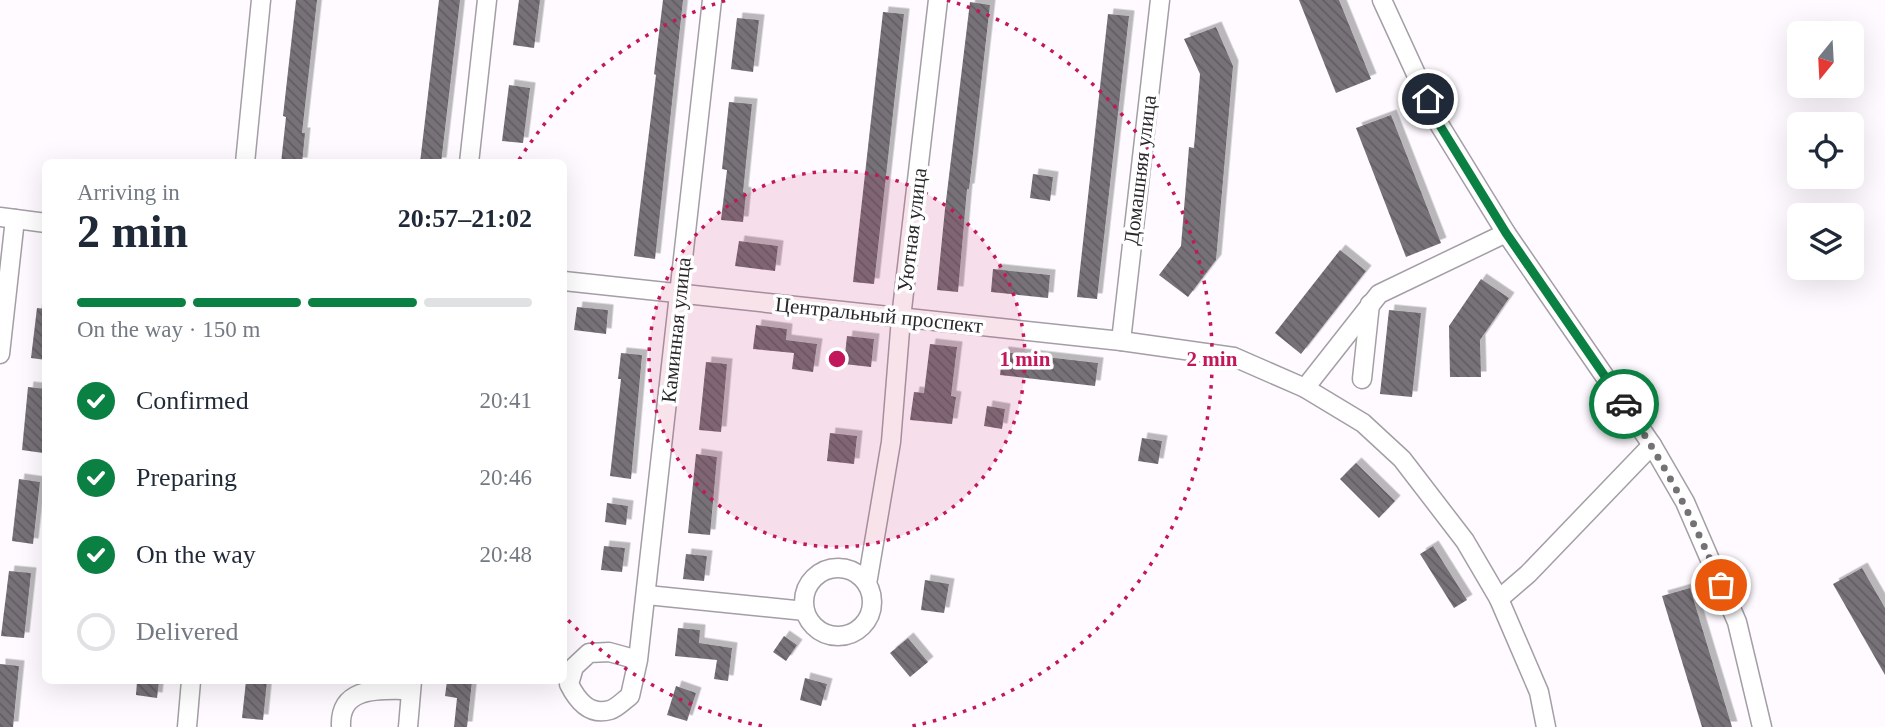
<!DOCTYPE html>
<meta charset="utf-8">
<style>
:root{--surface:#fff;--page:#f2f2f3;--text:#1f2937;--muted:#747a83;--line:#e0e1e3;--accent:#0b8043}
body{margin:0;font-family:Georgia,serif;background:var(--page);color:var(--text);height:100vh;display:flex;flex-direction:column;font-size:26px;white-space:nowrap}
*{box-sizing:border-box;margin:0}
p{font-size:23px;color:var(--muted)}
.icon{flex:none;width:38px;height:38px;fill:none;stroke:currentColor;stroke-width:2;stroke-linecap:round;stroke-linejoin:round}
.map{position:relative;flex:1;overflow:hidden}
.side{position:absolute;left:42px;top:159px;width:525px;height:525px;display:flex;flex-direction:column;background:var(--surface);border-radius:10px;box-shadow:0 7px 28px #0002}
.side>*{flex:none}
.needle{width:46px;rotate:198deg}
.tools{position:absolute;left:1787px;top:21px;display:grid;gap:14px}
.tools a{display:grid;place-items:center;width:77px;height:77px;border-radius:10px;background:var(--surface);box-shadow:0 7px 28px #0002;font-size:35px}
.pin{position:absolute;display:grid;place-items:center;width:60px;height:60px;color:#fff;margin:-30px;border:4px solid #fff;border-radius:50%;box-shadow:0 2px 7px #0007}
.courier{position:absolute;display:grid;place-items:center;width:70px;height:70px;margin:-35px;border:5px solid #0b8043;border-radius:50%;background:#fff;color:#222;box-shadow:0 2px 9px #0007}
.overview em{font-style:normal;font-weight:700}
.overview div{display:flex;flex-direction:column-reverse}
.overview{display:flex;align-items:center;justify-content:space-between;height:119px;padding:0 35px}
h1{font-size:46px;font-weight:700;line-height:52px}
.bar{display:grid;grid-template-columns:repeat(4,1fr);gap:10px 7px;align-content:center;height:84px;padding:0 35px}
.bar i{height:9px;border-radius:5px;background:var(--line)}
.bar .selected{background:var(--accent)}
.bar p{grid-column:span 4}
ol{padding:0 35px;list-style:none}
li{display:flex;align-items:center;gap:21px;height:77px}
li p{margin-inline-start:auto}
li .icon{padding:7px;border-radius:50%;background:var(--accent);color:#fff;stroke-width:4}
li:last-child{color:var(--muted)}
li i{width:38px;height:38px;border:4px solid var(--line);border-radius:50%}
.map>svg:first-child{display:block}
.building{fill:url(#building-back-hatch);filter:url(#shadow)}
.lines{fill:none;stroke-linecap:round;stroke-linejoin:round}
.minor-casing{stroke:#a49ea5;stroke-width:21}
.minor{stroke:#fff;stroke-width:18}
.done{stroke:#747275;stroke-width:7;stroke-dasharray:0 12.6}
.route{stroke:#0b8043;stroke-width:9}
.ring{fill:none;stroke:#c2185b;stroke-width:3.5;stroke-dasharray:3.5 7}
.labels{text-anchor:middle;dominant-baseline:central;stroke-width:7;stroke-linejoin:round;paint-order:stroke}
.street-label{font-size:21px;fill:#2a282b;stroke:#fff}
.centre{fill:#c2185b;stroke:#fff;stroke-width:3.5}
.ring-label{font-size:21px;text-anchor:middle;font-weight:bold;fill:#c2185b;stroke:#fff;stroke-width:7;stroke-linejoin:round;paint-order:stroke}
</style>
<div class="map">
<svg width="1885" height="727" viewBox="0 0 1885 727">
<defs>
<pattern id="building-back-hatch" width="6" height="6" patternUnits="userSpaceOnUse" patternTransform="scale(1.75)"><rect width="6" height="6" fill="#777178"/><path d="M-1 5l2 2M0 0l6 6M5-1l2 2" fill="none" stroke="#625d63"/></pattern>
<filter id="shadow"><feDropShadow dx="5.5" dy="-5.5" stdDeviation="0" flood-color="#0004"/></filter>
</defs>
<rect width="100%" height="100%" fill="#fefaff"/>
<g class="building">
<path d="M296,0H317L302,133H305L302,163H281L286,117L283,116Z"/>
<path d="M439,0H460L456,35L441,163H420Z"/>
<path d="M519,0H540L534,48L513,45Z"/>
<path d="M663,0H683L655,259L634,256L656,75L654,74Z"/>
<path d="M1299,0H1339L1371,79L1336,93Z"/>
<path d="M970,2L990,5L969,189H967L958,292L937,290L945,209Z"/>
<path d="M883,12L904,14L874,284L853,282Z"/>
<path d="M1108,14L1129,16L1097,299L1077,297Z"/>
<path d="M737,18L759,20L753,72L731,69Z"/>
<path d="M1216,27L1233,66L1216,260L1188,297L1159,275L1181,246L1189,147L1194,148L1200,74L1184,39Z"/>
<path d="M509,85L530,88L523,143L502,141Z"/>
<path d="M729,102L752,104L743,192L746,193L743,222L721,220L727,170L722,169Z"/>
<path d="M1391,115L1441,243L1406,257L1356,128Z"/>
<path d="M1033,174L1053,177L1050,201L1030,198Z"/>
<path d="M739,241L778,246L775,271L735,266Z"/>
<path d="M1340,250L1366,271L1301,354L1275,333Z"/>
<path d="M993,269L1050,275L1048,298L991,292Z"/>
<path d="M1481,279L1509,298L1480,340L1481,377H1450L1449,326Z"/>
<path d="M577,307L608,310L606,334L574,330Z"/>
<path d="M37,308L46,309V360L31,358Z"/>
<path d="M1389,310L1421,313L1412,397L1380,394Z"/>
<path d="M756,325L787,329L786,340L817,344L813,372L792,369L794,353L753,349Z"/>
<path d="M847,336L874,339L871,367L844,364Z"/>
<path d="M930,344L957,347L951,396L956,397L952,424L910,420L914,392L924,393Z"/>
<path d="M1003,352L1098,363L1095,386L1000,375Z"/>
<path d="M621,353L642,355L631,479L610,476L621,379H618Z"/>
<path d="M706,362L727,364L721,432L699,430Z"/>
<path d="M28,387L46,389L43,453L22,450Z"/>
<path d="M987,406L1005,409L1002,429L984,426Z"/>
<path d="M830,433L857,436L854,464L827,461Z"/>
<path d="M1142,438L1162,441L1158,464L1138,461Z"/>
<path d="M696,454L717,457L710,535L688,533Z"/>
<path d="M1356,463L1395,501L1379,518L1340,479Z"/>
<path d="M19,479L40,482L33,544L12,541Z"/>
<path d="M607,503L628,506L626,525L605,522Z"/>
<path d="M604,546L625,548L622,572L601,570Z"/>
<path d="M1433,546L1467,600L1454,608L1420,554Z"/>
<path d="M686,554L707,556L704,581L683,579Z"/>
<path d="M1862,568L1885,608V675L1833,584Z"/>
<path d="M9,571L31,573L24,638L1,636Z"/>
<path d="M925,580L949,584L944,613L921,610Z"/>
<path d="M1690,588L1732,727H1702L1662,596Z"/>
<path d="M678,628L700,630L699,643L732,648L728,681L714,679L717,660L675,656Z"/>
<path d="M784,636L797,645L786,661L773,652Z"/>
<path d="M908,638L928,662L910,677L890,653Z"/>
<path d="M0,664L19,666L13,727H0Z"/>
<path d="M805,678L827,684L821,706L800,700Z"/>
<path d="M137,681H159L157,698L136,695Z"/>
<path d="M246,681H267L263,720L242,718Z"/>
<path d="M447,681H472L467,727H454L457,698L445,696Z"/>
<path d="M676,686L696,693L687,721L667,715Z"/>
</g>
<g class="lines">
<g class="minor-casing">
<g id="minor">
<path d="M1382,0L1439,124L1506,233L1652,445L1685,502L1737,622L1762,727"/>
<path d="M245,163L261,0"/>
<path d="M469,163L487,0"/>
<path d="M0,217L46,223"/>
<path d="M564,281L1121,341L1234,357L1305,388L1363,423L1402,459L1465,541L1499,599L1539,692L1546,727"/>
<path d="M1121,341L1160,0"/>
<path d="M0,354L15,219"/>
<path d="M1362,379L1370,304"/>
<path d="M1305,388L1379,294L1506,233"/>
<circle cx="838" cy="602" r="34"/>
<path d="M867,584L891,442L901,318L938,0"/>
<path d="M647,595L805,611"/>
<path d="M1499,599L1528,574L1652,445"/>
<path d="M638,660L609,652L589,653L574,667L569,684C577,700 589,716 610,710C617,708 624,700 630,696L638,660L712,0"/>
<path d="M187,727L191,681"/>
<path d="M341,727C339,685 381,690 410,690"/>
<path d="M408,727L412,681"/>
</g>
</g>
<use href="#minor" class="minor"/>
</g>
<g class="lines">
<path class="done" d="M1624,404C1664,462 1694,520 1721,585"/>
<path class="route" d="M1428,99L1439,124L1506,233L1624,404"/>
</g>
<circle cx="837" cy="359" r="188" fill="#c2185b" fill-opacity=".12"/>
<g class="ring">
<circle cx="837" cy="359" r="188"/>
<path d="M762 726A375 375 0 0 1 565 617M519 160A375 375 0 0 1 727 0M947 0A375 375 0 0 1 912 726"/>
</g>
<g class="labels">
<g class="street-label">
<text transform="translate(1140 170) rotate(-83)">Домашняя улица</text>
<text transform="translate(912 230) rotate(-83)">Уютная улица</text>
<text transform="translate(879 315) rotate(6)">Центральный проспект</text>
<text transform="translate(676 330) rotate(-84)">Каминная улица</text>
</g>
</g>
<circle cx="837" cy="359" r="10" class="centre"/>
<g class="ring-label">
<text x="1025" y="366">1 min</text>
<text x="1212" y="366">2 min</text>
</g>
</svg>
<div class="tools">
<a><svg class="needle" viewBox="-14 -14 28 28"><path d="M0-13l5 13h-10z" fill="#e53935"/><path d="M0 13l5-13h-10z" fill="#747a83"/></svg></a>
<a><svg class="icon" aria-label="locate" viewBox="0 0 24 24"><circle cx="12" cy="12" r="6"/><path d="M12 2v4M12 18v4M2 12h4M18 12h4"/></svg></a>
<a><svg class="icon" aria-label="layers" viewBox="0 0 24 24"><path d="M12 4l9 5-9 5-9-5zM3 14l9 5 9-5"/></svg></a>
</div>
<div class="pin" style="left:1721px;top:585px;background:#ea580c"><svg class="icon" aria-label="bag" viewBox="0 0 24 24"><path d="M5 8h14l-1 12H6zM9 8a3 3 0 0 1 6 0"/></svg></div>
<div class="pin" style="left:1428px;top:99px;background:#1f2937"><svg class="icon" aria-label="home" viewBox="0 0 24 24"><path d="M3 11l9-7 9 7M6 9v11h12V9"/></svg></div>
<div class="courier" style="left:1624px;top:404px"><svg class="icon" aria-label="car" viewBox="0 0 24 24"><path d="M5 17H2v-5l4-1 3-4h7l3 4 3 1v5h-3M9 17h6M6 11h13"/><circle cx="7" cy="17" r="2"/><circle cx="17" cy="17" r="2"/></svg></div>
<section class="side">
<div class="overview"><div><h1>2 min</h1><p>Arriving in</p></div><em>20:57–21:02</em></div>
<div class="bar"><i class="selected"></i><i class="selected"></i><i class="selected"></i><i></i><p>On the way · 150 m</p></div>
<ol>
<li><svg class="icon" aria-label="check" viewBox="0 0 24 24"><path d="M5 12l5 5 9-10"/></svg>Confirmed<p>20:41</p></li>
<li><svg class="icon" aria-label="check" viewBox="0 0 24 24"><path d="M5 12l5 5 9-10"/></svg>Preparing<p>20:46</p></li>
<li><svg class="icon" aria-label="check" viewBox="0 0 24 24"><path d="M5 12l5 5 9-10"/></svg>On the way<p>20:48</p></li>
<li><i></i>Delivered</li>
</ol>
</section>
</div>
